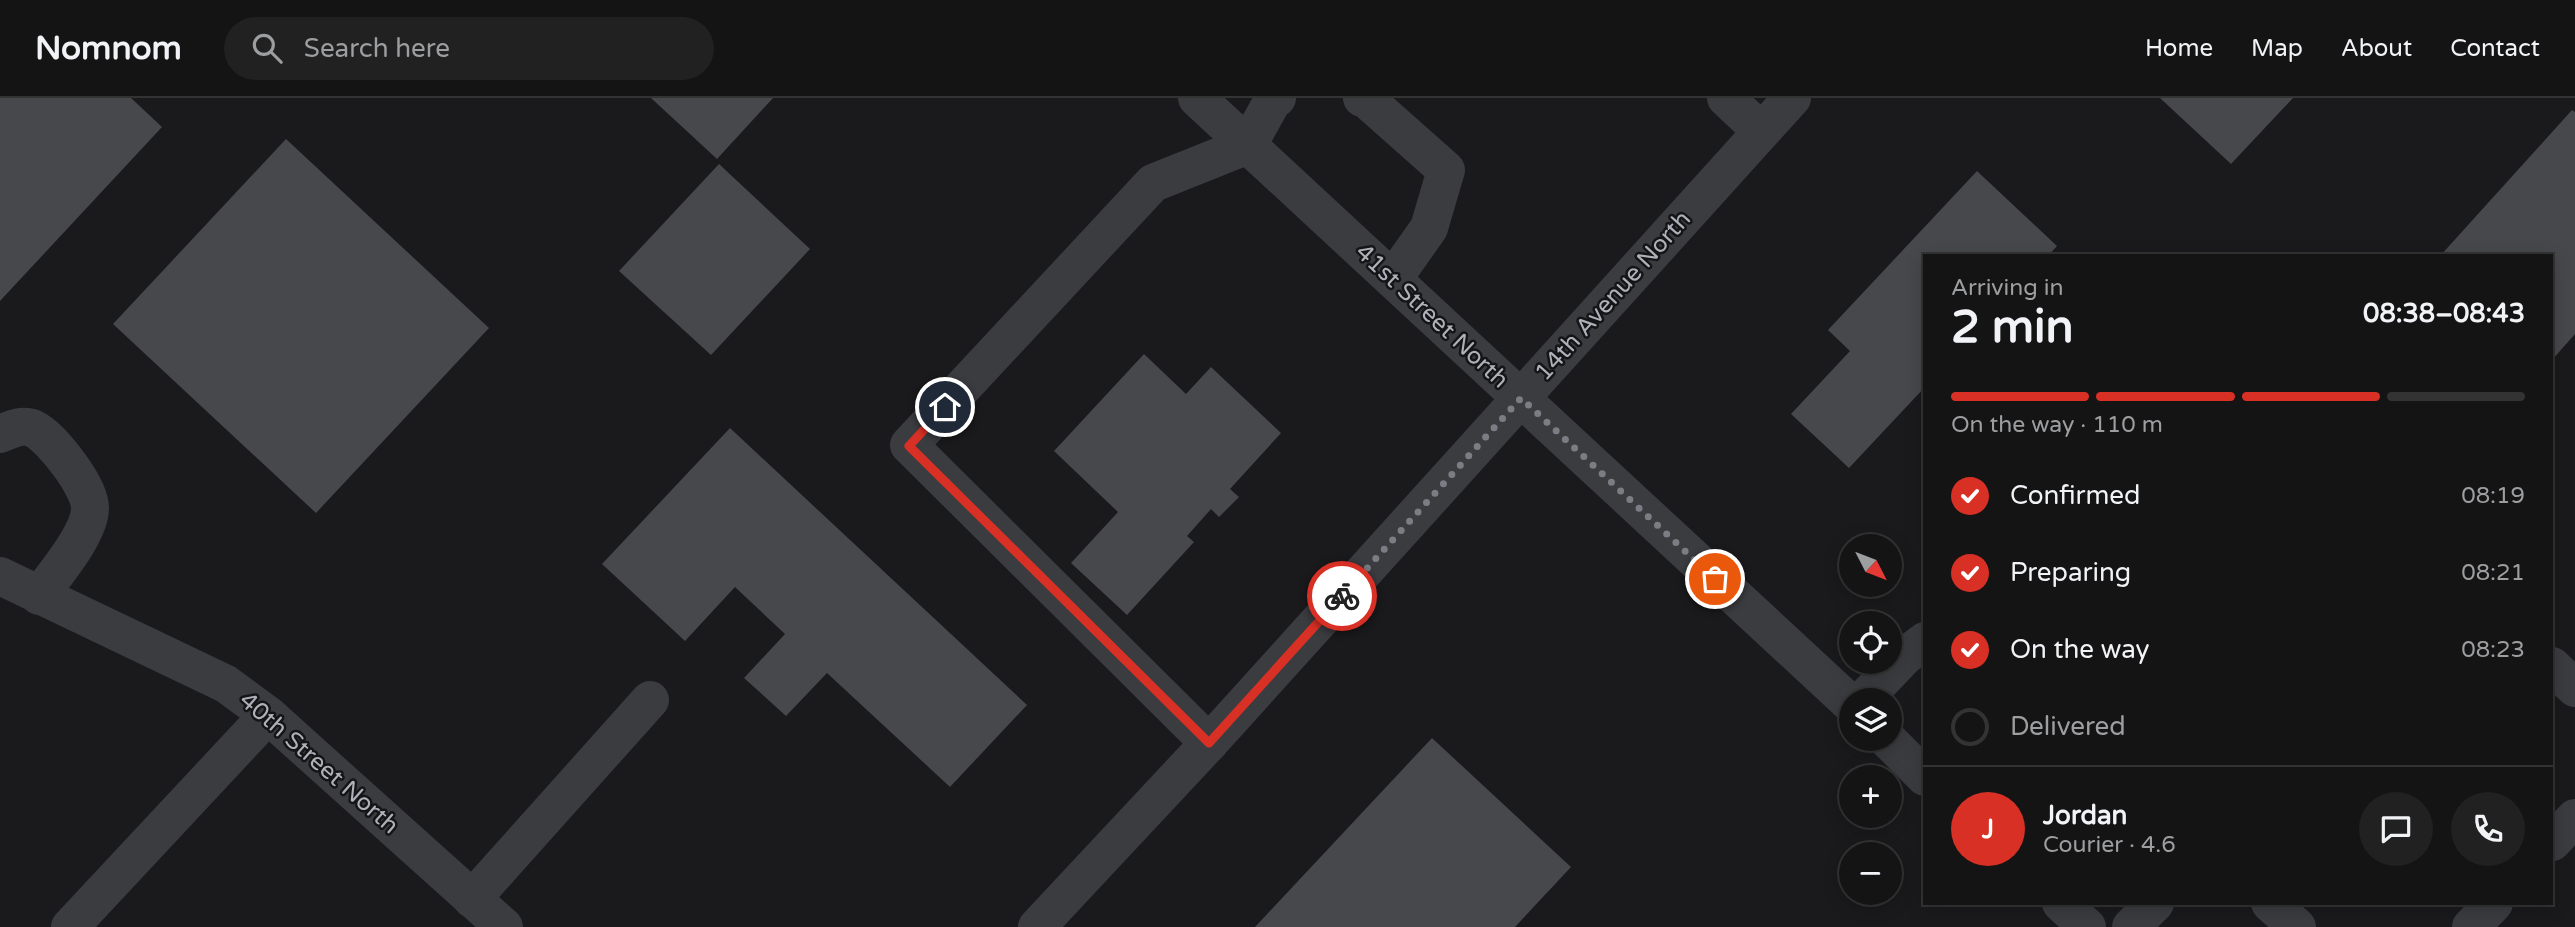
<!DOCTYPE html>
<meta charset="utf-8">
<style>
:root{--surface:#141415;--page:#212122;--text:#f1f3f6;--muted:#9d9ea0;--line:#333334;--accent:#d93025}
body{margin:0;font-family:"Varela Round",sans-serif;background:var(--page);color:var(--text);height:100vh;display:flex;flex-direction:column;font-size:26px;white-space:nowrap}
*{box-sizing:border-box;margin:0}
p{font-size:23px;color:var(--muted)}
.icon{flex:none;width:38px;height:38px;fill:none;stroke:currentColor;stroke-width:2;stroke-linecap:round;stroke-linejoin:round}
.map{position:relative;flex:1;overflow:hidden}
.panel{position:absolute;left:1923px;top:156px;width:630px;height:651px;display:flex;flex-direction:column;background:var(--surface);border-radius:0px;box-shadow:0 4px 18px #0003,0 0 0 2px var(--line)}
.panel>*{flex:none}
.needle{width:46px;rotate:132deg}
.fabs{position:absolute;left:1839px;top:436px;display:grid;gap:14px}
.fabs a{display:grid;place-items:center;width:63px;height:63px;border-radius:50%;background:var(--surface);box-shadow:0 4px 18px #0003,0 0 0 2px var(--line);font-size:35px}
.pin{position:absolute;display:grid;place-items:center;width:60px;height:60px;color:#fff;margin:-30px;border:4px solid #fff;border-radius:50%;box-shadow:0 2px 7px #0007}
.courier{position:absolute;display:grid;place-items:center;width:70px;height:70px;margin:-35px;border:5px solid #d93025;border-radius:50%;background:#fff;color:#222;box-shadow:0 2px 9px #0007}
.summary em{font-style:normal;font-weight:700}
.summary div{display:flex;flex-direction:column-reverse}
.summary{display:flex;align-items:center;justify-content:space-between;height:119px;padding:0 28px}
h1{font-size:46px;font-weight:700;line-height:52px}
.bar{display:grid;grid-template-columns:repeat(4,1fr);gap:10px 7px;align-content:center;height:84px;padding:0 28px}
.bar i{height:9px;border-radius:5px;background:var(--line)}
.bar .current{background:var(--accent)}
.bar p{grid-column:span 4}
.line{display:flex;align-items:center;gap:18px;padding:0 28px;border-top:2px solid var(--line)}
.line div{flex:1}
.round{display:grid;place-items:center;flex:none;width:74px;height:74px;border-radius:37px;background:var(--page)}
ol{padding:0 28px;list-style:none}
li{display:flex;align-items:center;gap:21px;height:77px}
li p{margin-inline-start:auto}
li .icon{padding:7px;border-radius:50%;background:var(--accent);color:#fff;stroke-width:4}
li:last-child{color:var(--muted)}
li i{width:38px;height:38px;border:4px solid var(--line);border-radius:50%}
header{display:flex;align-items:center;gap:42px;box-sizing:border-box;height:98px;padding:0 35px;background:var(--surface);border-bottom:2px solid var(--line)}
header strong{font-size:33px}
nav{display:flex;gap:38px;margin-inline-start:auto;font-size:24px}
.search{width:490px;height:63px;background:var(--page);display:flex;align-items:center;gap:18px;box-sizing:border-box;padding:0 24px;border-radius:38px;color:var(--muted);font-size:26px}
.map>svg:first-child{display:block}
.building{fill:#47484c}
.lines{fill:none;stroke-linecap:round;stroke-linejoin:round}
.minor{stroke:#3b3c40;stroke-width:38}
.done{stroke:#7a7d83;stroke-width:7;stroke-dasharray:0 12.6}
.route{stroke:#d93025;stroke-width:9}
.labels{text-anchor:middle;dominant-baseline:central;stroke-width:5;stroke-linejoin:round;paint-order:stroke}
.street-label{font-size:24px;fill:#adb2ba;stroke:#151517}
</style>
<header>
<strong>Nomnom</strong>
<div class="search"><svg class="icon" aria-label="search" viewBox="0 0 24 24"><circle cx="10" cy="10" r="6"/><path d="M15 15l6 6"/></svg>Search here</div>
<nav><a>Home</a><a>Map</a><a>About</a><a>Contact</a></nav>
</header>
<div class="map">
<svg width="2575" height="829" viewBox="0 0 2575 829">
<rect width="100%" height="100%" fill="#1a1a1c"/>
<g class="building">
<path d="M0,0H131L162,29L0,203Z"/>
<path d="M651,0H773L717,61Z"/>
<path d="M2160,0H2293L2231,66Z"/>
<path d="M2572,12L2575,14V236L2552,262V158H2440Z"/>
<path d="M286,41L489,230L316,415L113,226Z"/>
<path d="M719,66L810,151L711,257L619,173Z"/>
<path d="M1977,73L2057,148L2048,158H1925V289L1849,370L1791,316L1850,253L1828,232Z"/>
<path d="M1144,256L1186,296L1211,269L1281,335L1230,391L1239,399L1219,419L1211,411L1187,438L1194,444L1127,517L1071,465L1118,414L1054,353Z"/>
<path d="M730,330L1027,607L950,689L827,575L786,618L744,580L785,536L735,489L685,543L602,466Z"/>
<path d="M1432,640L1571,769L1515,829H1255Z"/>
</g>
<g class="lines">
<g class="minor">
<path d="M1197,0L1852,607"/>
<path d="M1362,0L1366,1L1446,72L1429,130L1393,181"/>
<path d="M1726,0L1761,33"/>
<path d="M0,336C11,331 25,325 36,332C54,343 90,389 90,410C90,436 54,477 39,498"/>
<path d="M0,478L226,586L268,617L504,829"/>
<path d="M2552,568L2575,590"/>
<path d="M1863,602L1905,558L1925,543"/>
<path d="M1886,640L1925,679"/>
<path d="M1209,645L909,347L1153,85L1248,47L1273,2L1277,0"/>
<path d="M2552,744L2575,720"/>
<path d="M472,801L650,602"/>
<path d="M2061,805L2087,829"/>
<path d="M2270,805L2297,829"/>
<path d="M70,829L268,617"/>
<path d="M1037,829L1209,645L1792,0"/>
<path d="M2131,829L2155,805"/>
<path d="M2471,829L2494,805"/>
</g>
</g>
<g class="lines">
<path class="done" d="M1342,498L1521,300L1715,481"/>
<path class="route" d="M945,309L909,348L1209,645L1342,498"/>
</g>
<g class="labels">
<g class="street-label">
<text transform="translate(1613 198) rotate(-48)">14th Avenue North</text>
<text transform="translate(1432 218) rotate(43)">41st Street North</text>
<text transform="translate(319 665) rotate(41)">40th Street North</text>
</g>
</g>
</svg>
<div class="fabs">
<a><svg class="needle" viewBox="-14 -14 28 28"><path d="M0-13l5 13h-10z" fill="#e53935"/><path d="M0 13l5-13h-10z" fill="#9d9ea0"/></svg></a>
<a><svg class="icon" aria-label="locate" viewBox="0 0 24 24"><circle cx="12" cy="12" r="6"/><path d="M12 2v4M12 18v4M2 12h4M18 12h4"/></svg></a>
<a><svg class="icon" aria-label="layers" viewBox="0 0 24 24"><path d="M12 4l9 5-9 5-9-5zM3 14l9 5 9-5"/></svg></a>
<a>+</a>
<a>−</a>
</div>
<div class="pin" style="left:1715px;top:481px;background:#ea580c"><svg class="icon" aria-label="bag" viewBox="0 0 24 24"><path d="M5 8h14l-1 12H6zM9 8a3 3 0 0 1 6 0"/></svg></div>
<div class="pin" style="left:945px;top:309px;background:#1f2937"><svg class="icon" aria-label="home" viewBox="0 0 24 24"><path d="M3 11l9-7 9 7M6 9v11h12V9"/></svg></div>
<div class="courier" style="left:1342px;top:498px"><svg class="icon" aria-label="bike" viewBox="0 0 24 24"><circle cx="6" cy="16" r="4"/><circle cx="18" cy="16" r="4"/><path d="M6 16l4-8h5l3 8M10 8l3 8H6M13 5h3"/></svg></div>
<section class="panel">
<div class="summary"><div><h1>2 min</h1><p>Arriving in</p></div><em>08:38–08:43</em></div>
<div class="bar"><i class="current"></i><i class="current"></i><i class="current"></i><i></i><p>On the way · 110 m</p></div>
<ol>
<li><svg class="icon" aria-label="check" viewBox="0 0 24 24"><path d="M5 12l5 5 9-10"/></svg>Confirmed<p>08:19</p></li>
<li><svg class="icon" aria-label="check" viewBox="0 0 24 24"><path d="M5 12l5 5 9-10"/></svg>Preparing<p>08:21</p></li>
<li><svg class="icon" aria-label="check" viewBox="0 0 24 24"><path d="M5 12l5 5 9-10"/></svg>On the way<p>08:23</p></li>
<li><i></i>Delivered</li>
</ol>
<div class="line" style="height:126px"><b class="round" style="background:var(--accent);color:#fff">J</b><div><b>Jordan</b><p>Courier · 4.6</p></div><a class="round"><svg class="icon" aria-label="chat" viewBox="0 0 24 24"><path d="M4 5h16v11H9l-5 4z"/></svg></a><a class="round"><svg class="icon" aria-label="phone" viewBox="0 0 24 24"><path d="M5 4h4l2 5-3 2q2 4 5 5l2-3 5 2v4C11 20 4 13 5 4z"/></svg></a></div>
</section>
</div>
